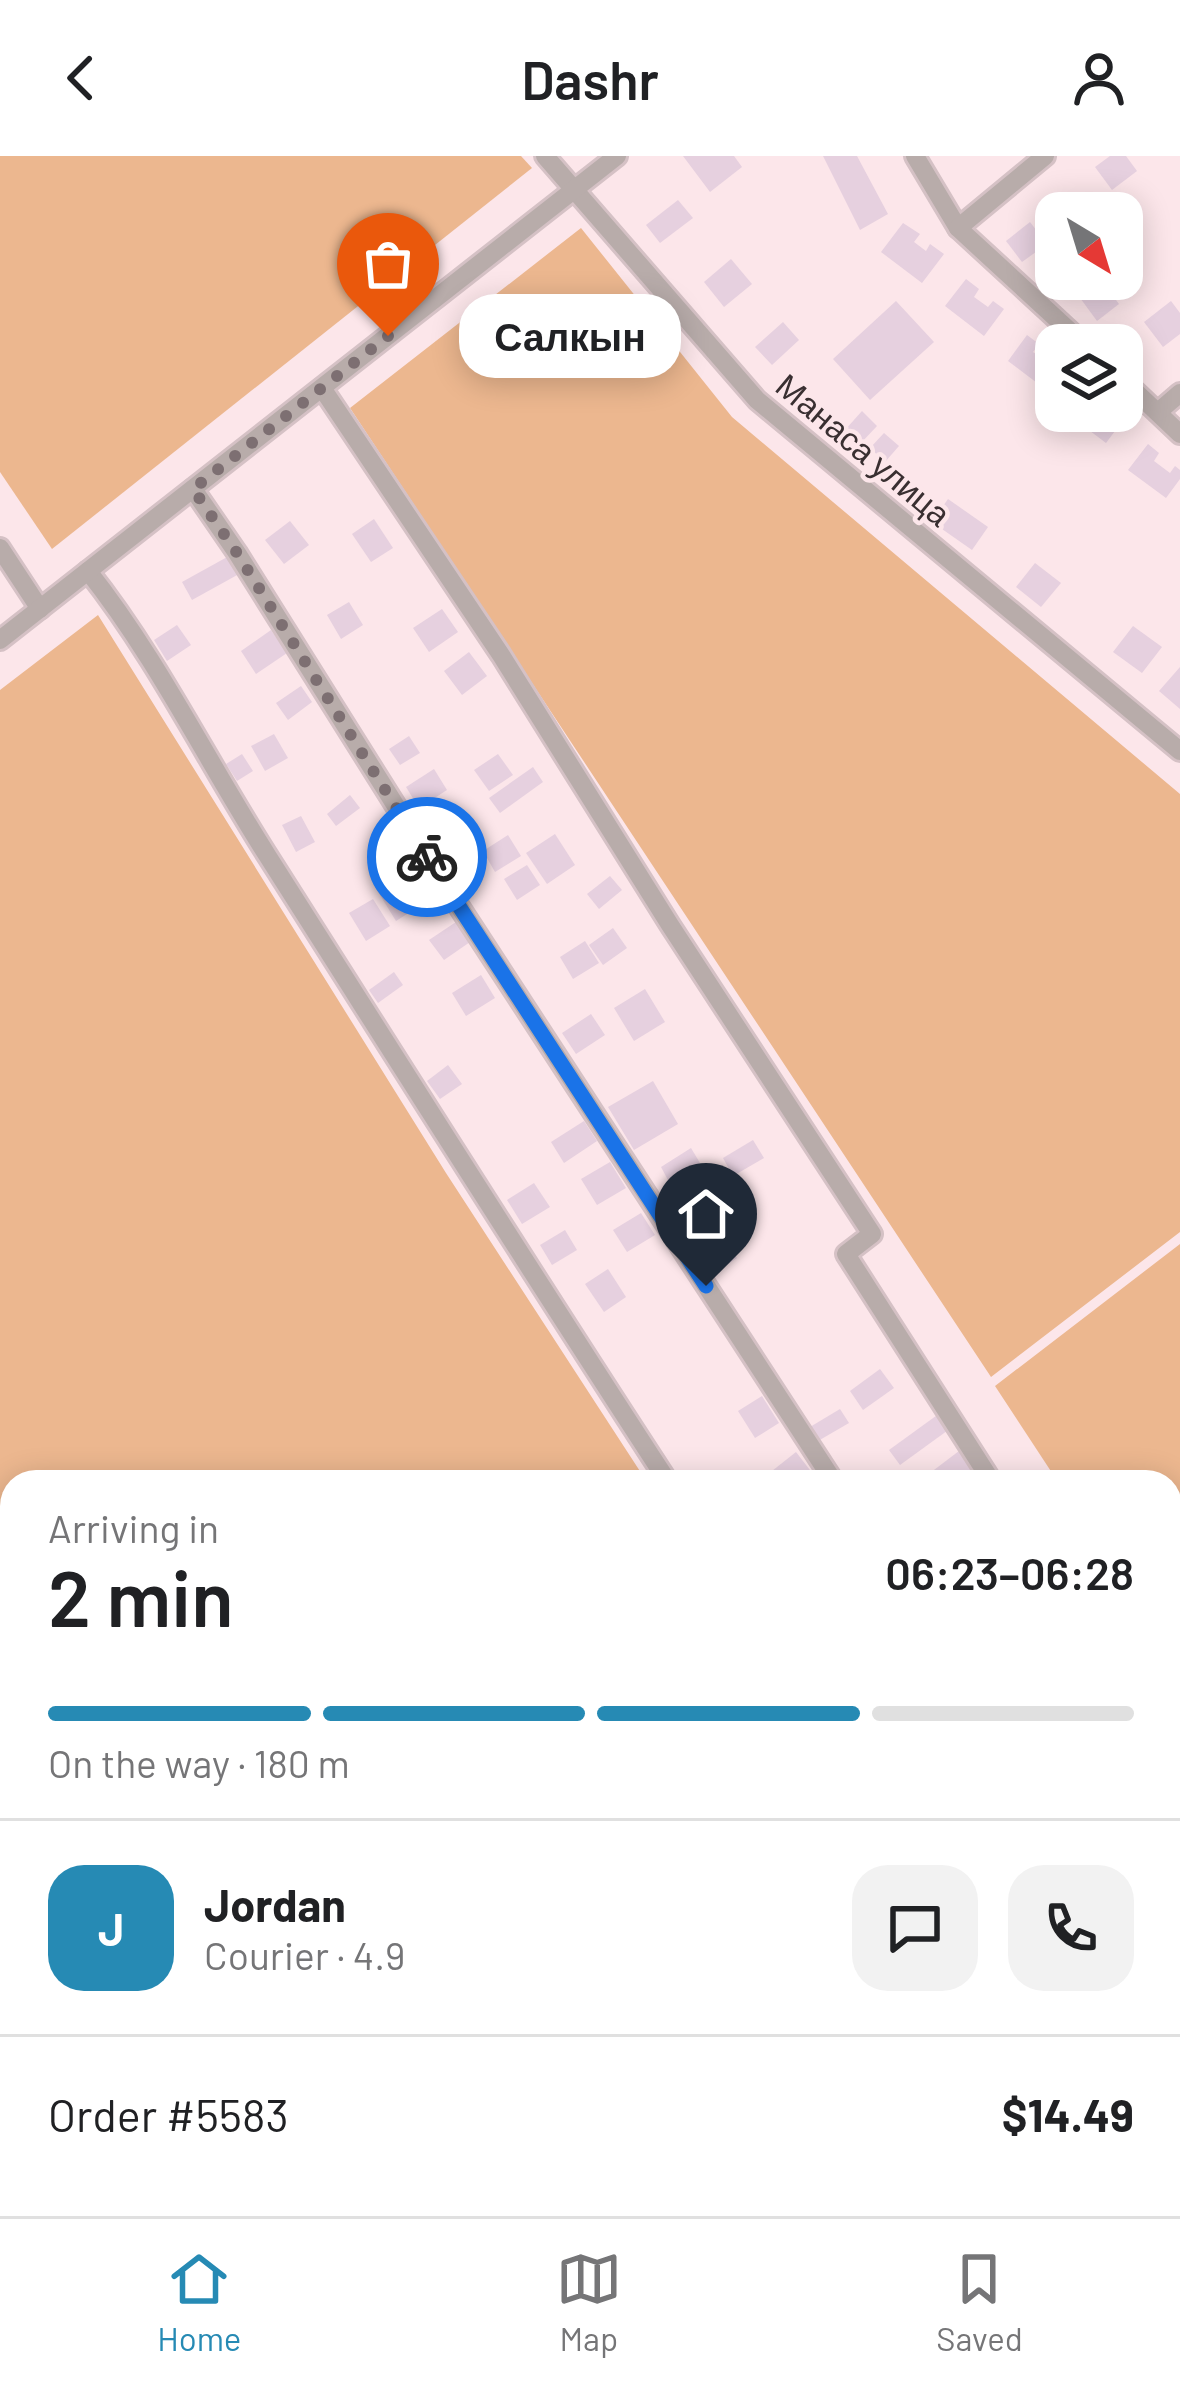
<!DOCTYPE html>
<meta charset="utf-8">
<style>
:root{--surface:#fff;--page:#f2f2f2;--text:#202124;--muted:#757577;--line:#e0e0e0;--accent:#268ab4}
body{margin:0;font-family:Barlow,sans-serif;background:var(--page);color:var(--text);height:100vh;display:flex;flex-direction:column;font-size:45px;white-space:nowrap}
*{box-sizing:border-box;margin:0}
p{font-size:39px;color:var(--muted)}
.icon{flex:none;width:66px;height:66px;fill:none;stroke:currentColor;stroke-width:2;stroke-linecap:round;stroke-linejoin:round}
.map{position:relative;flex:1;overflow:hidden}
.details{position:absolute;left:0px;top:1314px;width:1182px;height:747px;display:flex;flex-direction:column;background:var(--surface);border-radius:36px 36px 0 0;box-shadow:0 6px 30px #0003}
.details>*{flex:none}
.needle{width:78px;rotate:142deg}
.tools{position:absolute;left:1035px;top:36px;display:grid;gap:24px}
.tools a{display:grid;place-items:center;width:108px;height:108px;border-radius:24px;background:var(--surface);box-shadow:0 6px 30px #0003;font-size:60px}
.pin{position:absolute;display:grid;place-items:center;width:102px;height:102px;color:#fff;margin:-123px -51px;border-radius:50% 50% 50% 0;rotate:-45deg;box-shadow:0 0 12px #0007}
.pin .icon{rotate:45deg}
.courier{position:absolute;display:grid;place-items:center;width:120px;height:120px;margin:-60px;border:9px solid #1a73e8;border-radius:50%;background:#fff;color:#222;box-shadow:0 3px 15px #0007}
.bubble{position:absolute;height:84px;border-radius:36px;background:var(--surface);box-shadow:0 6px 30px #0003;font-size:39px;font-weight:600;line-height:84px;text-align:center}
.head em{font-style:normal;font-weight:600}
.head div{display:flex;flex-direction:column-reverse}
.head{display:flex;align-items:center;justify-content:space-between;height:204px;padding:0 48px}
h1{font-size:78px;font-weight:600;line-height:90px}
.bar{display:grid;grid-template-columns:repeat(4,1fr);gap:18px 12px;align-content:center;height:144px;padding:0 48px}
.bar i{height:15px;border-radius:9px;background:var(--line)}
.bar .on{background:var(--accent)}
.bar p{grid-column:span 4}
.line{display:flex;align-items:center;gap:30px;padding:0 48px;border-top:3px solid var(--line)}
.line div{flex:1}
.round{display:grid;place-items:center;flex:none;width:126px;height:126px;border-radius:36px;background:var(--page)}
header{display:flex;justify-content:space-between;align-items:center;height:156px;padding:0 48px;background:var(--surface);font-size:54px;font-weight:600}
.tab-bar{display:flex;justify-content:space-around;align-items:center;height:168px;border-top:3px solid var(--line);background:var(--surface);font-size:33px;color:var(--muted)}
.tab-bar a{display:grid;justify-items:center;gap:6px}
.tab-bar .on{color:var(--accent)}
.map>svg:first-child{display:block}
.green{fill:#ecb78f}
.building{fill:#e6d0df}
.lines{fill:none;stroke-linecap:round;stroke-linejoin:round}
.minor-casing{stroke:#d5c1c5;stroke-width:24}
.minor{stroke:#b8acaa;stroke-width:18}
.done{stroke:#7d6f72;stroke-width:12;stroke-dasharray:0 21.6}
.route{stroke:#1a73e8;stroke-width:15}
.labels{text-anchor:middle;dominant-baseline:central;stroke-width:9;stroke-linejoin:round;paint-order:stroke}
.street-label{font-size:33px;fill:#392f31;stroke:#fce6ea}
</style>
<header><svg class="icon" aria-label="back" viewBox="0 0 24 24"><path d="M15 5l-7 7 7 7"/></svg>Dashr<svg class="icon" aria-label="person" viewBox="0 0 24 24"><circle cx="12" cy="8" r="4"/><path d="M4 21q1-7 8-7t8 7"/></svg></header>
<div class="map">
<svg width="1180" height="2060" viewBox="0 0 1180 2060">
<rect width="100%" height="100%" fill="#fce6ea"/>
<g class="green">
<path d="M0,0H521L532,12L52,393L0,316Z"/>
<path d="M581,72L732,261L1180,638V1076L991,1221L350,252Z"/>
<path d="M98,459L446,1017L647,1326H12V2049H1132L1140,2060H0V534Z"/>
<path d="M1180,1088V1483L1170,1491V1326H1058L995,1230Z"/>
</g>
<g class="building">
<path d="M683,0H734L742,11L710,36Z"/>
<path d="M823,0H857L888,58L860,74Z"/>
<path d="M1110,0H1126L1137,15L1112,34L1095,11Z"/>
<path d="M678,44L693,62L660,87L646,69Z"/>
<path d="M1030,66L1047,88L1022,106L1006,85Z"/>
<path d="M903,67L920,78L914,86L926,95L930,88L944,98L922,127L881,96Z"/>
<path d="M731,103L752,128L724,151L704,126Z"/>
<path d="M966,123L979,133L974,141L988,151L993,145L1004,153L984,180L945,150Z"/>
<path d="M1091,123H1100L1119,148L1097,165L1075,135Z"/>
<path d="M896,145L934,186L870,244L833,203Z"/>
<path d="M1171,145L1180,157V178L1163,191L1144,166Z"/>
<path d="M783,166L799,184L772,209L755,191Z"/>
<path d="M1027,179L1039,188L1033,196L1049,207L1056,198V218L1045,233L1008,205Z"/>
<path d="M862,255L877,270L860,288L845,274Z"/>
<path d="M1072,255H1101L1110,262L1115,256L1124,263L1106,287L1069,259Z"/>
<path d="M884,277L899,290L885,306L870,292Z"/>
<path d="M1148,288L1159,297L1154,305L1170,317L1175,310L1180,314V323L1166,342L1128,314Z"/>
<path d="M948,343L988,371L972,394L932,366Z"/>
<path d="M374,363L393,392L371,406L352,378Z"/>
<path d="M290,365L309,389L284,408L265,384Z"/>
<path d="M229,400L239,418L192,444L182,426Z"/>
<path d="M1035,407L1061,427L1041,451L1016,431Z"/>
<path d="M349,446L363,469L341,483L327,459Z"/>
<path d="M442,453L458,476L429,496L413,472Z"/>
<path d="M177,469L191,489L167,505L154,484Z"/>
<path d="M1133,470L1162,491L1142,517L1113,496Z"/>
<path d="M271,474L287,497L256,518L241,495Z"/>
<path d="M469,496L487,520L462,539L444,515Z"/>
<path d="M1180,511V553L1159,535Z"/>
<path d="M301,530L312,546L288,564L276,547Z"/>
<path d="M274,578L288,602L265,615L251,590Z"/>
<path d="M409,580L420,597L400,609L389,593Z"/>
<path d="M242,598L253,615L237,625L226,608Z"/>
<path d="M498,598L513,619L489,635L474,614Z"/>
<path d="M533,611L543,626L500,657L489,642Z"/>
<path d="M434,613L447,634L419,652L406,631Z"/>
<path d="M350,639L360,652L336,670L327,658Z"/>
<path d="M301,660L315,686L296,696L282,669Z"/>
<path d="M555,678L575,709L547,728L526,697Z"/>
<path d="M508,679L521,700L495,716L483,695Z"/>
<path d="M397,682L406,695L381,714L371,701Z"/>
<path d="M527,709L540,729L517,744L504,723Z"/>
<path d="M610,720L622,734L599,753L587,738Z"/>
<path d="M389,723L409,736L418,751L396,765L375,731Z"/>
<path d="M373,743L390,770L366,785L349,757Z"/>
<path d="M456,766L470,786L444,804L429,784Z"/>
<path d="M613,772L627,792L603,809L589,789Z"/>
<path d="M585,785L599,807L573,823L560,801Z"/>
<path d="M394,816L403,829L378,847L369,834Z"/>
<path d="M481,819L495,842L466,860L452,837Z"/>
<path d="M645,833L665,866L634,885L614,852Z"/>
<path d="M591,858L605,879L576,898L562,877Z"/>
<path d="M448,909L462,928L440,943L427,925Z"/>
<path d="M653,925L678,968L634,994L608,951Z"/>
<path d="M584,965L597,985L564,1007L551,986Z"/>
<path d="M753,984L764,1002L733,1020L723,1002Z"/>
<path d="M691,992L700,1007L669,1026L661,1011Z"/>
<path d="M610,1006L626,1032L597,1049L581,1023Z"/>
<path d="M534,1027L550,1051L522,1068L507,1044Z"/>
<path d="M641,1057L655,1079L627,1096L613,1074Z"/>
<path d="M565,1074L577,1094L552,1109L540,1089Z"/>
<path d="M720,1077L737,1102L715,1117L698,1093Z"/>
<path d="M608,1113L626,1141L604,1156L585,1128Z"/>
<path d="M880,1213L894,1232L863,1254L850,1235Z"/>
<path d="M762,1240L779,1267L755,1282L738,1255Z"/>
<path d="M840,1253L849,1267L818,1285L810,1271Z"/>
<path d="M940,1257L951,1272L900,1309L889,1294Z"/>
<path d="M959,1295L978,1320L970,1326H937L930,1317Z"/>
<path d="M796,1296L813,1318L803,1326H780L772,1315Z"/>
<path d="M1180,1743V1765L1170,1771V1750Z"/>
<path d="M1180,1911V1930L1173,1935L1170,1932V1918Z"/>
<path d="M1180,2021V2046L1170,2032V2028Z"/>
</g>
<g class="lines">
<g class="minor-casing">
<g id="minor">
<path d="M545,0L757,244L1180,595"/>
<path d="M915,0L958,72"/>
<path d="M1045,0L958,72L1085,189"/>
<path d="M1122,223L1180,278"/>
<path d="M322,232L501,499L670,769L872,1078L846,1098L992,1326"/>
<path d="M1158,256L1180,237"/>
<path d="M193,333L237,397L458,749L834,1326"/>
<path d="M0,392L40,453"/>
<path d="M88,415C157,502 207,605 267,699C400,908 532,1118 668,1326"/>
<path d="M0,484L617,0"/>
<path d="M1170,1588L1180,1603"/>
<path d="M1170,1826L1180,1841"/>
<path d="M1168,2049L1180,2056"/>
</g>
</g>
<use href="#minor" class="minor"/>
</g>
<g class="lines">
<path class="done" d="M388,180L193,333L237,397L427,701"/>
<path class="route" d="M427,701L706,1130"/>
</g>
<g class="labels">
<g class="street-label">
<text transform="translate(864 293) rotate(40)">Манаса улица</text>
</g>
</g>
</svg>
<div class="tools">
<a><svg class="needle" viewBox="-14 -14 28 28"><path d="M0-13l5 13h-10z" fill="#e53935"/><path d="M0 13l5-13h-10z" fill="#757577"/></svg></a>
<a><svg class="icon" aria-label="layers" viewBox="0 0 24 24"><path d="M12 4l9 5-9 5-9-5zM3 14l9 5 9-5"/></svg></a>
</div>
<div class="pin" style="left:388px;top:180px;background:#ea580c"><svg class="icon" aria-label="bag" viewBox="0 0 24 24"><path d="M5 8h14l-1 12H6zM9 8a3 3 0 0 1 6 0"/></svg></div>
<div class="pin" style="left:706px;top:1130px;background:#1f2937"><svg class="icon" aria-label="home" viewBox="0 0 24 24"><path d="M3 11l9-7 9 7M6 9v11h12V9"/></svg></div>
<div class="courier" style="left:427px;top:701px"><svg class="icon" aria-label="bike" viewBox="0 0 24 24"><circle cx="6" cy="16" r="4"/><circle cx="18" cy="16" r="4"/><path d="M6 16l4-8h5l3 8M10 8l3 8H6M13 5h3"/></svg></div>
<div class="bubble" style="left:459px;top:138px;width:222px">Салкын</div>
<section class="details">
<div class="head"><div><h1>2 min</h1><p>Arriving in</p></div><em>06:23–06:28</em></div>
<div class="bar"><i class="on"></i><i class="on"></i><i class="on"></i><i></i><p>On the way · 180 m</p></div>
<div class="line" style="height:216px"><b class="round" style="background:var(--accent);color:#fff">J</b><div><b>Jordan</b><p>Courier · 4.9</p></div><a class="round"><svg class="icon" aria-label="chat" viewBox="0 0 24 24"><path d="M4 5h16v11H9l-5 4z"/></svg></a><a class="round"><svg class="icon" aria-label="phone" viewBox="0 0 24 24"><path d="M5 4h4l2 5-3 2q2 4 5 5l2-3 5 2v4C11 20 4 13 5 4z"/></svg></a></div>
<div class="line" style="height:156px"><div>Order #5583</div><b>$14.49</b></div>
</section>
</div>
<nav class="tab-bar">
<a class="on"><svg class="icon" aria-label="home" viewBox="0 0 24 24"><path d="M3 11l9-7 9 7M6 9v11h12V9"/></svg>Home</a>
<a><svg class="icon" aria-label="map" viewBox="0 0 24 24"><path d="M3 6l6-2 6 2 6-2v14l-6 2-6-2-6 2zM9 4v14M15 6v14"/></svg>Map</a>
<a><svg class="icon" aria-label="saved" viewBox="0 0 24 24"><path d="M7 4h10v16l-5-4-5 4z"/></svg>Saved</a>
</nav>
